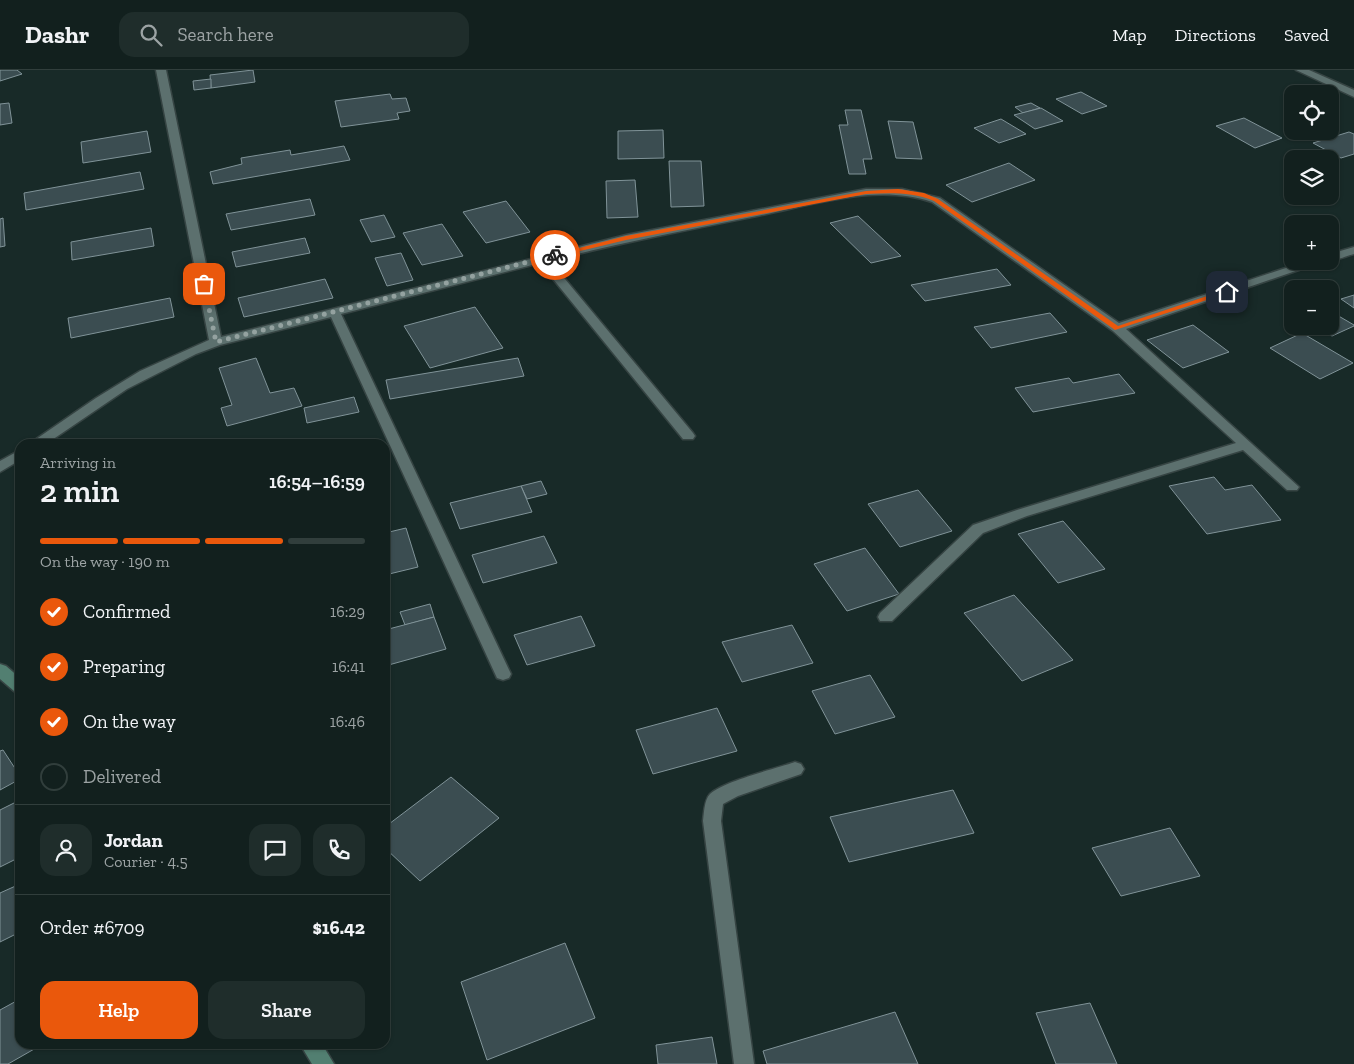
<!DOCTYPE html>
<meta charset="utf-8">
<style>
:root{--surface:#12201e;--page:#1f2d2b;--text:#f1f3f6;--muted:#9ca3a4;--line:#313e3c;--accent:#ea580c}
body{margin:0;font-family:"Zilla Slab",serif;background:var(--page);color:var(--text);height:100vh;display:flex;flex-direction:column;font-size:19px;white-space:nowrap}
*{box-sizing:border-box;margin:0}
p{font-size:16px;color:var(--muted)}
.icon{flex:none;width:28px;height:28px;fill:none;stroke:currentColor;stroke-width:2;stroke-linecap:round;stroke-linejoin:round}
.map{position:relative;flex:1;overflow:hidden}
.drawer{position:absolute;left:15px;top:369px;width:375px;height:610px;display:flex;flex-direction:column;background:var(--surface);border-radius:15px;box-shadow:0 1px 4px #0004,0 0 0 1px var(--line)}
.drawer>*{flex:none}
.controls{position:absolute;left:1284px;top:15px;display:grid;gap:10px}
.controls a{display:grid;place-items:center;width:55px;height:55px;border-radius:10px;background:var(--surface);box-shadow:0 1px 4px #0004,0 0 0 1px var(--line);font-size:25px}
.pin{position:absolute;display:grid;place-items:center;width:42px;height:42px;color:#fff;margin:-21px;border-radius:10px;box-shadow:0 2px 8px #0006}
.courier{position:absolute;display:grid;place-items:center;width:50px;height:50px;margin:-25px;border:4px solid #ea580c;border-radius:50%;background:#fff;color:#222;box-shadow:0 1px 6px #0007}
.head em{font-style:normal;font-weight:600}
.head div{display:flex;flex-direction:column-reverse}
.head{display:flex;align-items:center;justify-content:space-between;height:85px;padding:0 25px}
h1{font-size:32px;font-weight:600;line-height:38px}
.bar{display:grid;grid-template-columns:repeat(4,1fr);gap:8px 5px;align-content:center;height:60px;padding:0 25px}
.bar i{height:6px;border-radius:4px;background:var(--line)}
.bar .current{background:var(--accent)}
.bar p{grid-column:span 4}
.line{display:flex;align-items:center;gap:12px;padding:0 25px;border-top:1px solid var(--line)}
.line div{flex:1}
.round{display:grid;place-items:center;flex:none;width:52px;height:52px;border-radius:15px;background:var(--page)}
ol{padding:0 25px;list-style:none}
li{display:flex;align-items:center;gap:15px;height:55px}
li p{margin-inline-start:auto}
li .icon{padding:5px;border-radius:50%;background:var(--accent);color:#fff;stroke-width:4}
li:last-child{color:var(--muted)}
li i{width:28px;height:28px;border:2px solid var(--line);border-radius:50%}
.action{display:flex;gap:10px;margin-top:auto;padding:10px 25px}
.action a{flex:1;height:58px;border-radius:15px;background:var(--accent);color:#fff;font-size:20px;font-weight:600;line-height:58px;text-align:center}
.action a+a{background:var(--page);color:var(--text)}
header{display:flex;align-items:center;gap:30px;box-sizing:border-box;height:70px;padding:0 25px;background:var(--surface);border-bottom:1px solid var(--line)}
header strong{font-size:24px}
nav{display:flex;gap:28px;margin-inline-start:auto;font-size:18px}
.search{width:350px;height:45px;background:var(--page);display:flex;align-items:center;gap:12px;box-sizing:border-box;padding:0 18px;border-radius:15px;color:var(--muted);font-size:19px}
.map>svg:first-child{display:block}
.building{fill:#3b4d51;stroke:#809398}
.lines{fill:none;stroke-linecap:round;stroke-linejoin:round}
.minor-casing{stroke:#364443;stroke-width:3}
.secondary-casing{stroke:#364443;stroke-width:3}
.minor{fill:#5c706e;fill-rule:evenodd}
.secondary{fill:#527f71;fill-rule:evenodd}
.route{fill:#ea580c}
.done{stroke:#94a2a0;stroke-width:5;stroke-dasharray:0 9}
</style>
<header>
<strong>Dashr</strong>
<div class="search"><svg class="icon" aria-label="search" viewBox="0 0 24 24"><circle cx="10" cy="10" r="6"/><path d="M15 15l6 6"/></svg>Search here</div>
<nav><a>Map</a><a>Directions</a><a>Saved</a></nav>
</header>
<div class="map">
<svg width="1354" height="994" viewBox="0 0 1354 994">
<rect width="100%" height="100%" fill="#182a28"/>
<g class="building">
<path d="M0,0H17L22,4L0,11Z"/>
<path d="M253,0L255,12L211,18L210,5Z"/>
<path d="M211,9V18L194,20L193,11Z"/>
<path d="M1081,22L1107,36L1082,44L1056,29Z"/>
<path d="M390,24L392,29L406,28L410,41L397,43L399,49L341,57L335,31Z"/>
<path d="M9,33L12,53L0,55V34Z"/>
<path d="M1031,33L1040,38L1023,43L1015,37Z"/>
<path d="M1041,38L1063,51L1035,59L1014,45Z"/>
<path d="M845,40H861L872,89H863L866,104H849L839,55H848Z"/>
<path d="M1244,48L1282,68L1255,78L1216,56Z"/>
<path d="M1001,49L1026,64L999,73L974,58Z"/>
<path d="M888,51L913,52L922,89L896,88Z"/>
<path d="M663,60L664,88L618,89V61Z"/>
<path d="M147,61L151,82L83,93L81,72Z"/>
<path d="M1349,62L1354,64V84L1341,88L1313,73Z"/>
<path d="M344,76L350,90L213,114L210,102L242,94L241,88L290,80L291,85Z"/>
<path d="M669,91H701L704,136L671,137Z"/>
<path d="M1009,93L1035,110L972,132L946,115Z"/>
<path d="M140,102L144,119L26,140L24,123Z"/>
<path d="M635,110L638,147L607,148L606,111Z"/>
<path d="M310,129L315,145L231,160L226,144Z"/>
<path d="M506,131L530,162L486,173L463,142Z"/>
<path d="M384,145L395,167L371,172L360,150Z"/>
<path d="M858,146L901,186L871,193L830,153Z"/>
<path d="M3,148L5,176L0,177V149Z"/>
<path d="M442,154L463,186L422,195L403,163Z"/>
<path d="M151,158L154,176L72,190L71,172Z"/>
<path d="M305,168L310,183L236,197L232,182Z"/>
<path d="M401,183L413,210L387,216L375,188Z"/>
<path d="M997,199L1011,215L925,231L911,215Z"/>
<path d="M325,209L333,228L244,247L238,228Z"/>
<path d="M1354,225V238L1341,229Z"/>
<path d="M170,228L174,247L71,268L68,248Z"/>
<path d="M475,237L503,278L430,298L404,256Z"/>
<path d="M1330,241L1354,255V256L1332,266L1315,256H1330Z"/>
<path d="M1050,243L1067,262L991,278L974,257Z"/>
<path d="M1193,255L1229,282L1183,298L1147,270Z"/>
<path d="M1302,263L1353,293L1320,309L1270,278Z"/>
<path d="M256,288L270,323L294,318L302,336L227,356L221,338L232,335L219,298Z"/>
<path d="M518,288L524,306L390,329L386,310Z"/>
<path d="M1119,304L1135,323L1033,342L1015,318L1069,308L1073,313Z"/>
<path d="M354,327L359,342L307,353L304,338Z"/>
<path d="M1214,407L1225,420L1252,415L1281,450L1207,464L1169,416Z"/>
<path d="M541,411L547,424L527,429L521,416Z"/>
<path d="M521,416L532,442L460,459L450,433Z"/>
<path d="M918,420L952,461L900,477L868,434Z"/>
<path d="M1063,451L1105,499L1058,513L1018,464Z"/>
<path d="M406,458L418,497L385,505V463Z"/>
<path d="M544,466L557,493L483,513L472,485Z"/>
<path d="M865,478L899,524L847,541L814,494Z"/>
<path d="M1014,525L1073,590L1022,611L964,543Z"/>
<path d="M430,534L434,547L405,555L400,542Z"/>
<path d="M581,546L595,576L527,595L514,565Z"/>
<path d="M434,547L446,579L385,596V560Z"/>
<path d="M792,555L813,593L742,612L722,572Z"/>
<path d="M870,605L895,647L835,664L812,621Z"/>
<path d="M717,638L737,681L653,704L636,660Z"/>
<path d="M3,680L20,706V709L0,720V681Z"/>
<path d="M451,707L499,748L420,811L385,778V757Z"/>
<path d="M953,720L974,763L849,792L830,747Z"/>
<path d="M20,730V787L0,797V740Z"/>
<path d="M1170,758L1200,806L1121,826L1092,778Z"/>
<path d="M20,814V862L0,872V823Z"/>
<path d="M565,873L595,948L487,990L461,912Z"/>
<path d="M20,929V974H43L8,994H0V940Z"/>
<path d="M1090,933L1117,994H1056L1036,943Z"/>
<path d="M895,942L918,994H767L763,981Z"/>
<path d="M712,967L717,994H658L656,975Z"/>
</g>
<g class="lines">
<g class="minor-casing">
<g id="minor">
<path d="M156,0H166L221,267L626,165L866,119H902L940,128L1119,253L1307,191H1325L1126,259L1299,417L1297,420H1287L1243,380L1027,446L983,463L892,551H880L878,547L880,543L973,455L1017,440L1236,373L1113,261L932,132C876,113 813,135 757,146C687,160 618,173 550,191L693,363L695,366L693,369H683L540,193L341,244L511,604L509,608L503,610L497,608L331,247L220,275L196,284L127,319L46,374H29L96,328L140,301L209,270Z"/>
<path d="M1296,0H1309L1354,20V27Z"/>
<path d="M1354,177V184C1346,186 1338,190 1329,191L1330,184Z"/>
<path d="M20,380V390L0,402V391Z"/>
<path d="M795,692L801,694L804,699L801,704L738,726L723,734L721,751L754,994H734L703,751C704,744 704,730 710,724C724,711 775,699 795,692Z"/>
</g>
</g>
<g class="secondary-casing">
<g id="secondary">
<path d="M0,594L6,596L20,608V623L14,621L0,609Z"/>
<path d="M300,974H322L334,994H312Z"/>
</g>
</g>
<use href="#minor" class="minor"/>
<use href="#secondary" class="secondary"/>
</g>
<path class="route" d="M898,119L924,123L938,129L1118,256L1225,220L1231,222L1115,260L934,131C912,122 890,123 866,124L626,170L555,187L552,185L626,166L866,121Z"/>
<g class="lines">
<path class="done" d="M204,214L216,272L555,185"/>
</g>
</svg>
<div class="controls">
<a><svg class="icon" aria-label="locate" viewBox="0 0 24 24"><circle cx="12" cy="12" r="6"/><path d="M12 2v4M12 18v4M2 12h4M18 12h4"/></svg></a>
<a><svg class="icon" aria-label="layers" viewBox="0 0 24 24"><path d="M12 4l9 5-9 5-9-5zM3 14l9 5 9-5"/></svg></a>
<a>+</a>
<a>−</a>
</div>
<div class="pin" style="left:204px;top:214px;background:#ea580c"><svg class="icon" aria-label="bag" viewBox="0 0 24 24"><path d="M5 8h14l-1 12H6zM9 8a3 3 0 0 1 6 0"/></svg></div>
<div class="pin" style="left:1227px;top:222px;background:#1f2937"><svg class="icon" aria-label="home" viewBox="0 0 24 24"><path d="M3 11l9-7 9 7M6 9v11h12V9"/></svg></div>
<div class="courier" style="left:555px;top:185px"><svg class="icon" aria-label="bike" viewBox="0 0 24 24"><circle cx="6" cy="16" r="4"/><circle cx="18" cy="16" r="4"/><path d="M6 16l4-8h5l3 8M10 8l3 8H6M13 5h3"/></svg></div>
<section class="drawer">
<div class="head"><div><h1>2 min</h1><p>Arriving in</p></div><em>16:54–16:59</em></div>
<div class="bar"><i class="current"></i><i class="current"></i><i class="current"></i><i></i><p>On the way · 190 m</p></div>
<ol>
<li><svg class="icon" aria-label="check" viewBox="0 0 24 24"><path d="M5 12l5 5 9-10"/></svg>Confirmed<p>16:29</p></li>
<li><svg class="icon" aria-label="check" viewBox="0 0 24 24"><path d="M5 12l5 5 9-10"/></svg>Preparing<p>16:41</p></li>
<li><svg class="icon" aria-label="check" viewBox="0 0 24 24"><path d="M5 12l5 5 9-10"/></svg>On the way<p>16:46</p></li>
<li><i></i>Delivered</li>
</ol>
<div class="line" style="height:90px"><a class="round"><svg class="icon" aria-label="person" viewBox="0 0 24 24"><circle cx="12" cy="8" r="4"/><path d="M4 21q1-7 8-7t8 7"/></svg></a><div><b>Jordan</b><p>Courier · 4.5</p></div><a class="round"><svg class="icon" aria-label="chat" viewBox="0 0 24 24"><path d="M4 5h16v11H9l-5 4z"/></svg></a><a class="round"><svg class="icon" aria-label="phone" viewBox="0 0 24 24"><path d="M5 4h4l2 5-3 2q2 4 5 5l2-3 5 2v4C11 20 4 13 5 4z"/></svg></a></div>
<div class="line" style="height:65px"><div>Order #6709</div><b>$16.42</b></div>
<div class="action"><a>Help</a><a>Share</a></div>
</section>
</div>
